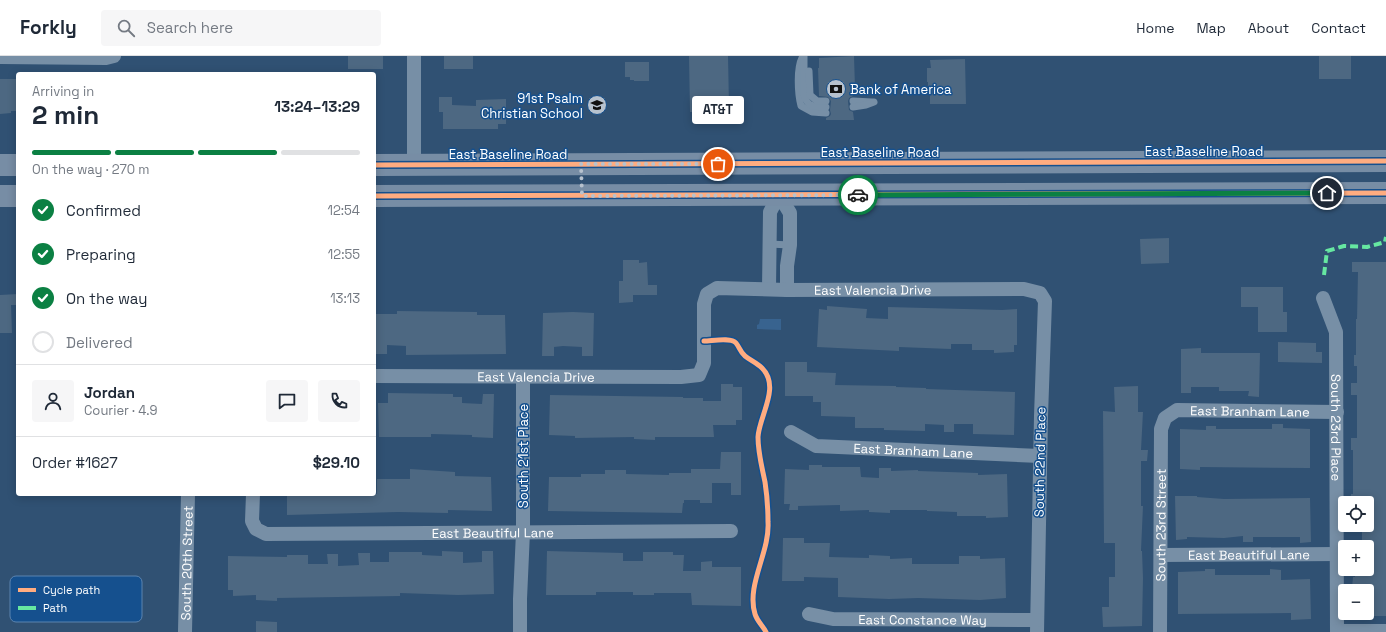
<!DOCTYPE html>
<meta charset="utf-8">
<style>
:root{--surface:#fff;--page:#f6f6f7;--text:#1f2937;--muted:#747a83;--line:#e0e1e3;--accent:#0b8043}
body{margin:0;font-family:"Space Grotesk",sans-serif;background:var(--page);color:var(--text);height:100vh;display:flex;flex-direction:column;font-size:15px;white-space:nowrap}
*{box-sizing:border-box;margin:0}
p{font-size:13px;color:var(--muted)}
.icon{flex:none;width:22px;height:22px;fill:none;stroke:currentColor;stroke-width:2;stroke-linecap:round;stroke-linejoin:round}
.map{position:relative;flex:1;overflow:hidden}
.details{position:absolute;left:16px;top:16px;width:360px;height:424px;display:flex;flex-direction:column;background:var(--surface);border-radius:4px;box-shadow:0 2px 10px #0003}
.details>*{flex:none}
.fabs{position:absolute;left:1338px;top:440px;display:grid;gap:8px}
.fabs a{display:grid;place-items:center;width:36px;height:36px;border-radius:4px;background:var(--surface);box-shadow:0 2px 10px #0003;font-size:20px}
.pin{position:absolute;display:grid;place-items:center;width:34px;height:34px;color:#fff;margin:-17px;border:2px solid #fff;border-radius:50%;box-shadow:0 1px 4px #0007}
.courier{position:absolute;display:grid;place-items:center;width:40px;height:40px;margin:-20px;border:3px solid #0b8043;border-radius:50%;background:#fff;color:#222;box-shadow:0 1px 5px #0007}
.bubble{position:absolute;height:28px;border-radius:4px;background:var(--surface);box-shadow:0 2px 10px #0003;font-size:13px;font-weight:800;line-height:28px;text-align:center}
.overview em{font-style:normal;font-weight:800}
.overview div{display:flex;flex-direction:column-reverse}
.overview{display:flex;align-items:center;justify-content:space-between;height:68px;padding:0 16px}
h1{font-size:26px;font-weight:800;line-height:30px}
.bar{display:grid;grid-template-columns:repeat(4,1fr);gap:6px 4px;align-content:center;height:48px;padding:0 16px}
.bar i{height:5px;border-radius:3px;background:var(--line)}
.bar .active{background:var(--accent)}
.bar p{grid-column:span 4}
.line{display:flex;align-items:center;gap:10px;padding:0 16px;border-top:1px solid var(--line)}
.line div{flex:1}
.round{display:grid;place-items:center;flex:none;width:42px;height:42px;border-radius:4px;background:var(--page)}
ol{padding:0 16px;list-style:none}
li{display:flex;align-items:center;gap:12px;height:44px}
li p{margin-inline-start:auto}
li .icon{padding:4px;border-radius:50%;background:var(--accent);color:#fff;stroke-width:4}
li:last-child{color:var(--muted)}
li i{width:22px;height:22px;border:2px solid var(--line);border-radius:50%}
header{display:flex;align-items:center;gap:24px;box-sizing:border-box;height:56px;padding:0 20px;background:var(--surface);border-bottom:1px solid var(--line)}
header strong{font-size:19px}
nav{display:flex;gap:22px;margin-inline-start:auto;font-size:14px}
.search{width:280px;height:36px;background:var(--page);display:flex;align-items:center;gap:10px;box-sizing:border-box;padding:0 14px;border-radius:4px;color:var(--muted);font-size:15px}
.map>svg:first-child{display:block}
.water{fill:#38638f}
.building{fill:#4d6882}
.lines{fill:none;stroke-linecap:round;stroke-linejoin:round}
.lane{stroke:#778fa6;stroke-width:7}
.street{stroke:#778fa6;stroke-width:14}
.primary{stroke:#778da5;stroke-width:22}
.quiet{stroke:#66e7a1;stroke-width:4;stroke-dasharray:8 4;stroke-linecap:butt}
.cycleway-casing{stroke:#15508e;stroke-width:8}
.cycleway{stroke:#ffac80;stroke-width:5}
.done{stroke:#b7c2ce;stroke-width:4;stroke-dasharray:0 7.2}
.route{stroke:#0b8043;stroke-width:5}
.labels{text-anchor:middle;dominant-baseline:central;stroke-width:3;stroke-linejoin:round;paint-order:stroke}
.poi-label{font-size:13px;fill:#fff;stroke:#15508e;text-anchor:start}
.street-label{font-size:13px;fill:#fff;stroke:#15508e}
.key{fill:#15508e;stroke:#5b84b0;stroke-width:1}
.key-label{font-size:11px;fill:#fff}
</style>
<header>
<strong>Forkly</strong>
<div class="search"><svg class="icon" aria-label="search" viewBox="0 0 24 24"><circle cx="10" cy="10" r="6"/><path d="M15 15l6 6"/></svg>Search here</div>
<nav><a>Home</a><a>Map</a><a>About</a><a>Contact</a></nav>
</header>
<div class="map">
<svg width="1386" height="576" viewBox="0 0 1386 576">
<rect width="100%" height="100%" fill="#305173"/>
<path class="water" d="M760,263H781V274L757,273V269L759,268Z"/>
<g class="building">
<rect x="348" y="0" width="35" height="13"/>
<rect x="444" y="0" width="29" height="13"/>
<path d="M689,0H728L729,50L716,63H707V56H690Z"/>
<path d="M854,0L855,32H853V40L849,42L848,45L849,54L853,56L854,64H826V62L830,60L831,58L830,54L831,45L828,41L819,40L818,12H819V2Z"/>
<rect x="1319" y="0" width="32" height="23"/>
<path d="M965,3L966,48H930V35H928V26H927V12H931L930,4Z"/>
<path d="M625,6H649V25H634V24H630V21H625Z"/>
<path d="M0,23H18V55H11V57L0,58Z"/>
<path d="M439,41H452V49L476,50V44L506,43V68H498V73H443V56H439Z"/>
<path d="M1169,182V207L1141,208L1140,183Z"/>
<path d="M623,204H639V207L647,206L648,229H657V239H633V246L619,247V225H623Z"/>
<path d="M1352,206H1386V560H1367V532H1352L1353,521H1355V513H1367V491H1362V469H1367V447H1350L1351,438H1353V394H1351V382H1357V339H1351V327H1357V310H1354V299H1356V263H1357L1358,216H1352Z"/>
<path d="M1241,231H1283V256H1287V276H1258V251H1241Z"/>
<path d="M18,238V249H11L12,277H0V239Z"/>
<path d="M827,250L867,253L866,262L888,263V251L1002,254L1017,253V289H1014V296L994,297V294H972V288H951V293L899,291V295L817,291L819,253L827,254Z"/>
<path d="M397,255L477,256V259H505L506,298L406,299V290L387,289V298H374V258H397Z"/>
<path d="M573,256L594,257L593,300H582V291L563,290L554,291V300H542L543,257Z"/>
<path d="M1278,286L1316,287V296H1322V307L1278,306Z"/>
<path d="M1201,292V297H1260L1259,341L1248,340L1249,335H1219V331H1191V337H1181V293Z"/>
<path d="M785,306H807V316L836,317L835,329L896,330V331L926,332V333L1015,336L1014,379L973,378V368H954V376H944V369L925,368V375L884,374V372H855V361L821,360V346H813V340H785Z"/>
<path d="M721,328H733V331H742V364H736V369H713L714,381H655V384L634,383V381L575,382V380L549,379L550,339L683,341V342H703V345H721Z"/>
<path d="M1138,330V356H1143L1141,394H1148L1147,405H1141V450H1143L1141,495H1142L1143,522L1142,570L1103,571L1102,551H1109V521H1115V487H1104L1103,355L1115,356L1114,331Z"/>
<path d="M388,337L453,338V341H462V347L482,348L483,338H494L493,382L472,381V379L431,378V381H379L378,347H388Z"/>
<path d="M1272,368H1283V372L1310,373V412L1200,411V414L1180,413V373L1206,374V370H1216V373H1272Z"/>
<path d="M721,396H741V439H731V427H712V447H700V444H684V447H683L682,457L548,455L549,421H581V418H605V414H626V418L669,419V417H691V413H720Z"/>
<path d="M809,409H822V411H860L861,421L879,422V412H891V415L918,414V415L978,417V419L1007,418L1008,461L986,462V460H957V456L927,455V454H890V457L869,456V454L840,455V449L798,450V454H789L790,448H784L785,413L809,414Z"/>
<path d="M410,413L455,416V420L491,421L492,455L448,454V457L398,456L287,459V438H377V423H410Z"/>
<path d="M1175,440H1197V441L1224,443L1310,442L1311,486L1300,487V481H1253V486H1243V480L1224,482L1187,481V483L1176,484Z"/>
<path d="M783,482H804V487H830L829,501L869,502V499L890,500V503L912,502V508H959V500H980V503L1005,502L1006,542L980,544L918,542L889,543L838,541V522L804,521V525H782Z"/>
<path d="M442,495L463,496V507L482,506V495H493L494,538L458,539L400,537V540L277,542V545L256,544V539L233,540V534H228V500L287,501V499H308V508H328L327,498H338V510L359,509L358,497H370V506H389V496H422V499L442,500Z"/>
<path d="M547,495L623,497V505H643V496H673V499H684L683,515H701V506L712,505V511H741V550L692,549L691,537H654V539H633V536H596V539H546Z"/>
<path d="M1205,513H1215V519H1270V513L1281,514V524L1310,523L1311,563L1291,564V557L1178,558V516L1205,515Z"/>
<path d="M256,565L277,566V576H256Z"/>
</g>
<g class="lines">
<g class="lane">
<path d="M803,0C796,11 798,38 801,50L812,56L826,57"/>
<path d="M804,0V39C807,51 815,51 826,51"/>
<path d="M809,15L810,39L817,45H826"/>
<path d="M853,45L872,46"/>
<path d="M853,51L866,49L874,46"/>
<path d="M769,188L790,189"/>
</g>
<g class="street">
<path d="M414,0V109"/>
<path d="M0,1L106,2L114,0"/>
<path d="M769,233L770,156L779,139L790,157V189L787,210V234"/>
<path id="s1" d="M1323,242L1336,276L1337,576"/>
<path id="s2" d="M374,320L681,321L699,319L704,307V248L707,238L717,232L787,234L1024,233L1040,237L1045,245L1041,360L1037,576"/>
<path id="s3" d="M791,376L816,390L1040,400"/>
<path id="s4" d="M253,438L252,465L256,473L266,478L731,475"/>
<path id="s5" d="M1161,499L1337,498"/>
<path id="s6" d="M809,558L833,563L1037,564"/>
<path d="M1337,575H1386"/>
<path id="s7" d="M185,576L188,438"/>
<path d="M520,576V543L523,476V321"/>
<path id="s8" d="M1160,576L1161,373L1165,362L1177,354L1337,356"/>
</g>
<g class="primary">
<path d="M0,109H18"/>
<path d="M374,109L1386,105"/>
<path d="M0,140H18"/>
<path d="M374,140L1386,137"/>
</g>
<path class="quiet" d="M1324,219L1327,195L1344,190L1367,191L1385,186L1386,181"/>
<g class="cycleway-casing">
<g id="cycleway">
<path d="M374,109L1386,105"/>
<path d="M374,140L1386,137"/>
<path d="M704,285C712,285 731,281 736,287C740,292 740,296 745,300C750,304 757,307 762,312C781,331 759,360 758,381C758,397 762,411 765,426C767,439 768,453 768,466C770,496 746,529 755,558C757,565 763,570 766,576"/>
</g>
</g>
<use href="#cycleway" class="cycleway"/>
</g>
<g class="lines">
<path class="done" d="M718,108H581L582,140L858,139"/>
<path class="route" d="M858,139L1327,137"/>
</g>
<defs>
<g id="bank-disc" transform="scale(1)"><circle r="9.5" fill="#b7c2ce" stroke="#15508e"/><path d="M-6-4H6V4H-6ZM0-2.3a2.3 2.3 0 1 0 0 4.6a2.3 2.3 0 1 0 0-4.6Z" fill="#111"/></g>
<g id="school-disc" transform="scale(1)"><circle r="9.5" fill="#b7c2ce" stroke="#15508e"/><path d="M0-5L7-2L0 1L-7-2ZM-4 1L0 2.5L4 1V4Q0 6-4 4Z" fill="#111"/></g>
</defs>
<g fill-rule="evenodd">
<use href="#bank-disc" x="836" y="33"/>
<use href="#school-disc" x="597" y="49"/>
</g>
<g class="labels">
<g class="poi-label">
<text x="850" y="33">Bank of America</text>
<text x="583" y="42" text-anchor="end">91st Psalm<tspan x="583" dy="15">Christian School</tspan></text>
</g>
<g class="street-label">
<text x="1204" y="95">East Baseline Road</text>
<text x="880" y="96">East Baseline Road</text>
<text x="508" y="98">East Baseline Road</text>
<text stroke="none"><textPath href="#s2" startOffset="575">East Valencia Drive</textPath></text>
<text stroke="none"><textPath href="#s2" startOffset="162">East Valencia Drive</textPath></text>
<text stroke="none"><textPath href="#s8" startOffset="302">East Branham Lane</textPath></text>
<text stroke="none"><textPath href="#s1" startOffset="132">South 23rd Place</textPath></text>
<text stroke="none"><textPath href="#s3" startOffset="126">East Branham Lane</textPath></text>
<text transform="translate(523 400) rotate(-90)">South 21st Place</text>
<text transform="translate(1040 406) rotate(-89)">South 22nd Place</text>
<text stroke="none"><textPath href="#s8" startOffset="107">South 23rd Street</textPath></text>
<text stroke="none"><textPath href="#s4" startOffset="274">East Beautiful Lane</textPath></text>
<text stroke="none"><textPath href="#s5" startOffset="88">East Beautiful Lane</textPath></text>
<text stroke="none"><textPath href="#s7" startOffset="69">South 20th Street</textPath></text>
<text stroke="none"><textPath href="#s6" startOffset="114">East Constance Way</textPath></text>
</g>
</g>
<rect x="10" y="520" width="132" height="46" rx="6" class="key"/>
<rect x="18" y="532" width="18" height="4" fill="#ffac80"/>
<rect x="18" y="550" width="18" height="4" fill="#66e7a1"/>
<g class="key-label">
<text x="43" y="538">Cycle path</text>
<text x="43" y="556">Path</text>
</g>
</svg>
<div class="fabs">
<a><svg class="icon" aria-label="locate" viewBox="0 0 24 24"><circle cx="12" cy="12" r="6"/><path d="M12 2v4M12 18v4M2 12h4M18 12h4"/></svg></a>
<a>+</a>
<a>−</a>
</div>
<div class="pin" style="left:718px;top:108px;background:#ea580c"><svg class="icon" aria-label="bag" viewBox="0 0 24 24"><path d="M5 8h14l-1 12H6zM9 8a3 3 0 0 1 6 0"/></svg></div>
<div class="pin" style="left:1327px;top:137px;background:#1f2937"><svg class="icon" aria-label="home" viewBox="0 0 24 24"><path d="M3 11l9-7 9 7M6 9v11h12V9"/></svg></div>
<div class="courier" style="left:858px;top:139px"><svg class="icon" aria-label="car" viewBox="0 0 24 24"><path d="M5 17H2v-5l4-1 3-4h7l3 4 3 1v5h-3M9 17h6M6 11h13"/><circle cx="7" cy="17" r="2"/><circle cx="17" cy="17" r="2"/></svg></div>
<div class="bubble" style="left:692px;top:40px;width:52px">AT&amp;T</div>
<section class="details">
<div class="overview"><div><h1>2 min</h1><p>Arriving in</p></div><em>13:24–13:29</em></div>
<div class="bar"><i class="active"></i><i class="active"></i><i class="active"></i><i></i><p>On the way · 270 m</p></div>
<ol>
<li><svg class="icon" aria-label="check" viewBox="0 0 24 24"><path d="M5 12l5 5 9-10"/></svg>Confirmed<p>12:54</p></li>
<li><svg class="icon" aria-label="check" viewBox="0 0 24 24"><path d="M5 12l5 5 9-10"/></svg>Preparing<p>12:55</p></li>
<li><svg class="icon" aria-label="check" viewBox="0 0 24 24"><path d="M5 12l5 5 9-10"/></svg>On the way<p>13:13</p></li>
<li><i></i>Delivered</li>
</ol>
<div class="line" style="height:72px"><a class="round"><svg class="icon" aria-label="person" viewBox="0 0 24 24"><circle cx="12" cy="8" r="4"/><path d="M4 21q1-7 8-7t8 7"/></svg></a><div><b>Jordan</b><p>Courier · 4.9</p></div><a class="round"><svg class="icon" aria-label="chat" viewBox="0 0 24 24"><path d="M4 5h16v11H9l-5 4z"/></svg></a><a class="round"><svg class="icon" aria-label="phone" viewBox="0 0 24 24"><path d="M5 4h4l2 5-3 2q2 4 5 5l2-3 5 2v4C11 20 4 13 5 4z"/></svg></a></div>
<div class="line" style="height:52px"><div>Order #1627</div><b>$29.10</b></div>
</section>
</div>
